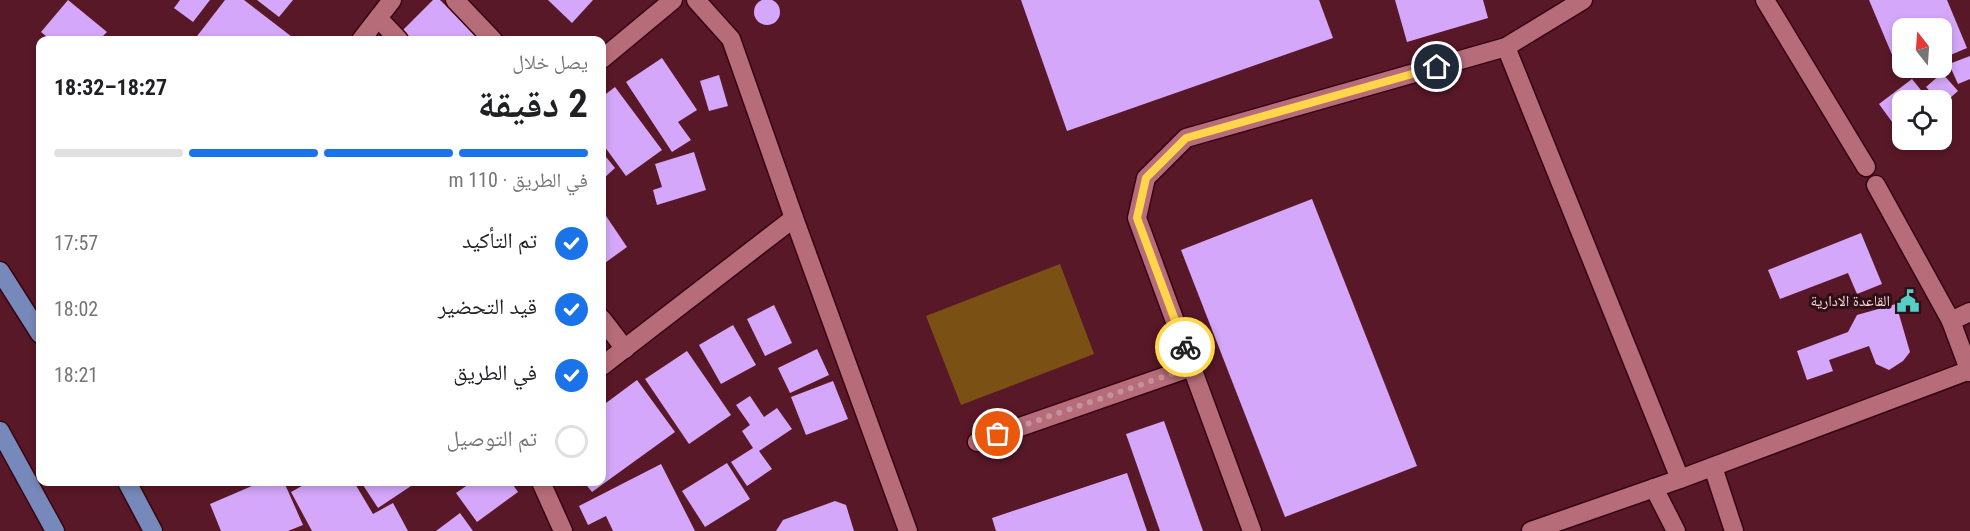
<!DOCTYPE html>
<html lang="ar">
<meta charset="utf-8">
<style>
:root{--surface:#fff;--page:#f2f2f2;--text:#202124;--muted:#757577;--line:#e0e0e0;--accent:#1a73e8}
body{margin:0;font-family:"Roboto Condensed","Noto Naskh Arabic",sans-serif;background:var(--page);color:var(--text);direction:rtl;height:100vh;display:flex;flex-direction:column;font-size:22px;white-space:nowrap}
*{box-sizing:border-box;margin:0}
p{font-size:20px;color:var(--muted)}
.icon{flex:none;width:33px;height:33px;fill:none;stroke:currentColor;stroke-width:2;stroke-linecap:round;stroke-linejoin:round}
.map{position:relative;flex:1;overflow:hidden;direction:ltr}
.drawer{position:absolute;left:36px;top:36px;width:570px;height:450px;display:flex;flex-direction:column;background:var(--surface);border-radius:12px;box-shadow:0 3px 9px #0003;direction:rtl}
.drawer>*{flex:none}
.needle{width:39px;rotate:343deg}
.controls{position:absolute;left:1892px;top:18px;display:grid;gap:12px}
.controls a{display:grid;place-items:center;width:60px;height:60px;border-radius:12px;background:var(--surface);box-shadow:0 3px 9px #0003;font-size:30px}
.pin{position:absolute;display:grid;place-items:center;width:51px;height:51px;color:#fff;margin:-26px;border:3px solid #fff;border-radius:50%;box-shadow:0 2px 6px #0007}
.courier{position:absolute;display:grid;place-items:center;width:60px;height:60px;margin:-30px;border:4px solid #ffd54a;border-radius:50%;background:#fff;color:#222;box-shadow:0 2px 8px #0007}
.summary em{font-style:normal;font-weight:700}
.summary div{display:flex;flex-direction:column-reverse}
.summary{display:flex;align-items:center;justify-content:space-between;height:102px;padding:0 18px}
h1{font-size:39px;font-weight:700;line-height:45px}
.bar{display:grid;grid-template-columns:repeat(4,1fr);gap:9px 6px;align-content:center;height:72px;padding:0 18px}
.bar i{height:8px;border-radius:4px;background:var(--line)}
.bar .current{background:var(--accent)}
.bar p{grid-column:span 4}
ol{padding:0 18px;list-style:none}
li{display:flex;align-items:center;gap:18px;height:66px}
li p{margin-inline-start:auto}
li .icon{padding:6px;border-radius:50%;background:var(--accent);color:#fff;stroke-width:4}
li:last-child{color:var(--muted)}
li i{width:33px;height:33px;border:3px solid var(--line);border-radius:50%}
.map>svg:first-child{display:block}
.green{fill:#7b5015}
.building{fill:#d5a7fa}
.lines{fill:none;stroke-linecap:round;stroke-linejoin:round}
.minor-casing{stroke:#350513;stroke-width:21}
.major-casing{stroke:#350513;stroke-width:21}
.minor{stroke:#b76d79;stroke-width:18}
.major{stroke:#7789ba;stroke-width:18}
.done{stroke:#c4929a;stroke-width:6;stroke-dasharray:0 10.8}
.route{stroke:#ffd54a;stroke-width:8}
.labels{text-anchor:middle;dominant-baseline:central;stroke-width:6;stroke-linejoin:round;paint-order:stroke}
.poi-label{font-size:15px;fill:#fdd3d8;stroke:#2d1016;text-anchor:end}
</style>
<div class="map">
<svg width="1970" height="531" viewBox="0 0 1970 531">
<rect width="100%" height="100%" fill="#591828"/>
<path class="green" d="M1060,264L1094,354L961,405L926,316Z"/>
<g class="building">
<circle cx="767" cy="12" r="13"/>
<path d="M68,0L107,32L99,40H51L41,32Z"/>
<path d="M180,0H210L193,22L174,8Z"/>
<path d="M225,0H244L296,40H194Z"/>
<path d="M257,0H293L279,17Z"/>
<path d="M433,0H440L481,40H404L398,35Z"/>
<path d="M548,0H593L572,23Z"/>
<path d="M1021,0H1319L1333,38L1067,131Z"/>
<path d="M1395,0H1483L1488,18L1407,42Z"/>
<path d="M1869,0H1947L1967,48L1941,59V28H1902V68H1920L1901,76Z"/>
<path d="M1970,56V79L1958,84L1949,64Z"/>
<path d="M662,58L697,110L678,122L691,140L672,152L626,82Z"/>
<path d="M1942,73L1958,91L1942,105L1941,100H1938L1926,87Z"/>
<path d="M719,75L728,106L709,111L700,81Z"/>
<path d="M1912,79L1929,100H1902V120L1895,126L1879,104Z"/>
<path d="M615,87L662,150L626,176L602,143V97Z"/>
<path d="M602,152L615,168L602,180Z"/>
<path d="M694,152L706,190L657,205L653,190L662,187L655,164Z"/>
<path d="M1312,199L1417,466L1285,517L1181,250Z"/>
<path d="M602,210L627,247L602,265Z"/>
<path d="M1861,233L1882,284L1857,294L1848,273L1780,299L1768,270Z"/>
<path d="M1896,304L1910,352L1903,361L1889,370L1876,364L1869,346L1829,360L1833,371L1807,380L1797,351L1848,332L1857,315Z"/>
<path d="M774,305L792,343L765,356L747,319Z"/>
<path d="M733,325L756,365L721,384L699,345Z"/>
<path d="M817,349L829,375L790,393L778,368Z"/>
<path d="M687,351L731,415L689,444L645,379Z"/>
<path d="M637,380L675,432L592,492L584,482H602V406Z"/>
<path d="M833,381L848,419L806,435L791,397Z"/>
<path d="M750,396L764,417L777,408L792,429L759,451L772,469L747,486L731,462L753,448L742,431L750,425L736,405Z"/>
<path d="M1164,421L1203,531H1160L1126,434Z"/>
<path d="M727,463L750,499L705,527L682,491Z"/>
<path d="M661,464L695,531H613L606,516L588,525L579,506Z"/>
<path d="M1127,473L1147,531H996L992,518Z"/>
<path d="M261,482H284L303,525L288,531H221L210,504Z"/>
<path d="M309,482H354L373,514L393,503L408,531H312L291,492Z"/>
<path d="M361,482H417L378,508Z"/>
<path d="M472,482H511L518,492L477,522L456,493Z"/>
<path d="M835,501L846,505L854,531H776L783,520Z"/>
<path d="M460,513L473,531H436Z"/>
</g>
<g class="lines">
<g class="minor-casing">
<g id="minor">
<path d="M455,0L493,40"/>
<path d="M696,0L731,39L794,218L908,531"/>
<path d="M1765,0L1866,167"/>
<path d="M378,18L399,40"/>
<path d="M361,40L392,0"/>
<path d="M1506,47L1680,479"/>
<path d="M602,59L673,0"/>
<path d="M1876,185L1951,321"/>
<path d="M1970,312L1951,321L1970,372"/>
<path d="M602,319L625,349"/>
<path d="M602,366L794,218"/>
<path d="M977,442L1192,367"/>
<path d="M1713,467L1734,531"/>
<path d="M541,482L563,531"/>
<path d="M1654,488L1676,531"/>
<path d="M1252,531L1137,218L1146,178L1186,138L1506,47L1583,0"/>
<path d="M1531,531L1680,479L1970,370"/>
</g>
</g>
<g class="major-casing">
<g id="major">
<path d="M0,271L40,334"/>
<path d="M0,431L55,531"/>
<path d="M127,482L153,531"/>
</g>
</g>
<use href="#minor" class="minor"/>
<use href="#major" class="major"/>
</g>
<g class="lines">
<path class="done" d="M998,434L1192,367L1185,347"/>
<path class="route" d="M1185,347L1137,218L1146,178L1186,138L1437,67"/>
</g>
<defs>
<g id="civic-bare" transform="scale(1.8)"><path d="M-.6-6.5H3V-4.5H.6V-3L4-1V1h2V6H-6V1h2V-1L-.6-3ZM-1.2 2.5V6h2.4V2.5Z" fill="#55cec6" stroke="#2d1016" stroke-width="2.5" paint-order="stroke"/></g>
</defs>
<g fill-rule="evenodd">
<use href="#civic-bare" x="1908" y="301"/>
</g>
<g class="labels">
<g class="poi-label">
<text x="1890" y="301">القاعدة الادارية</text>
</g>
</g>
</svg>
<div class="controls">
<a><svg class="needle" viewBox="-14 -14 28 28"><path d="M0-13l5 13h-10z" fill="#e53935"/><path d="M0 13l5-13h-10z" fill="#757577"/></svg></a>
<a><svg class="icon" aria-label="locate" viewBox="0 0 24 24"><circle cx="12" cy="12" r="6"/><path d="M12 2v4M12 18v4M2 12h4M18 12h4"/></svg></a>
</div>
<div class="pin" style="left:998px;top:434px;background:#ea580c"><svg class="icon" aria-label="bag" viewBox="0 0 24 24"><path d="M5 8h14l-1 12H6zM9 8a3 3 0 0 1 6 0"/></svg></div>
<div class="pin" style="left:1437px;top:67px;background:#1f2937"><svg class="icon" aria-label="home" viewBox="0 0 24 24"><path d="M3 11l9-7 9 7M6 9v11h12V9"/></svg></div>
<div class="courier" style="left:1185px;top:347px"><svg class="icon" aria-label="bike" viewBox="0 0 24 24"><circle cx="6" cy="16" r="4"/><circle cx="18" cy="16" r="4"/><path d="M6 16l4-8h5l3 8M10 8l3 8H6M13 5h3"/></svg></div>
<section class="drawer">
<div class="summary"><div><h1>2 دقيقة</h1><p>يصل خلال</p></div><em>18:27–18:32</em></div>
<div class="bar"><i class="current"></i><i class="current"></i><i class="current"></i><i></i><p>في الطريق · 110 m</p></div>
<ol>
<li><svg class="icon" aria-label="check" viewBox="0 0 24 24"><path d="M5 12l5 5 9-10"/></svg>تم التأكيد<p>17:57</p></li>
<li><svg class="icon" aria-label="check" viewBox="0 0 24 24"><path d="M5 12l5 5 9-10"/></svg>قيد التحضير<p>18:02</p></li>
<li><svg class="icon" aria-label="check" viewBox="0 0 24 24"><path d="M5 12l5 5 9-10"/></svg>في الطريق<p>18:21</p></li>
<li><i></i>تم التوصيل</li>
</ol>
</section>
</div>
